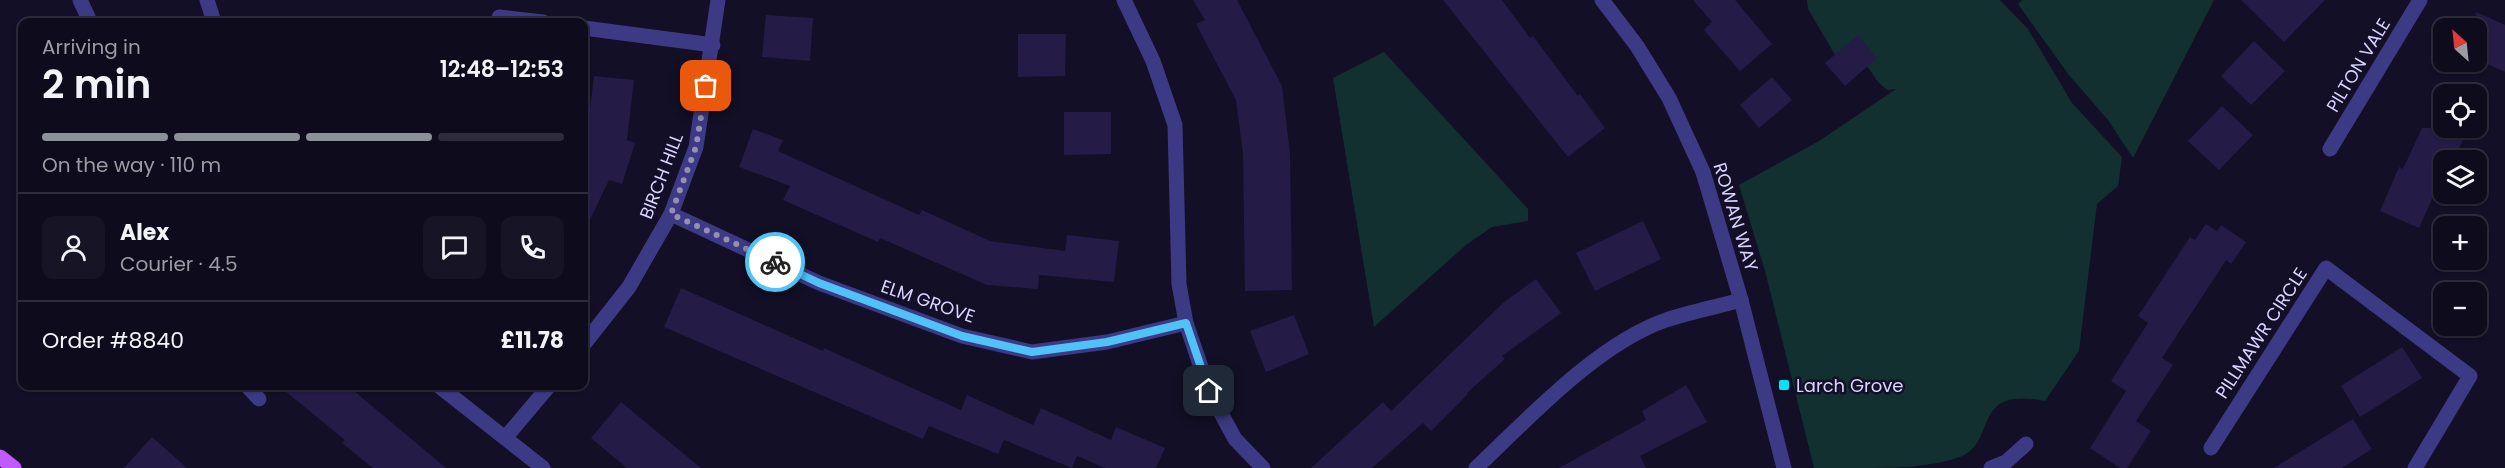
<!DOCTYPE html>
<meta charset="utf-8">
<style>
:root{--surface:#0e0b1c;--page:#171425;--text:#f1f3f6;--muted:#9b9ba3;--line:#2e2b3b;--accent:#8c9099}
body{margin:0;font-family:Poppins,sans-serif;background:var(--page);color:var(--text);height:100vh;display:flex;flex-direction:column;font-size:22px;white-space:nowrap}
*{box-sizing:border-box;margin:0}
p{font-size:20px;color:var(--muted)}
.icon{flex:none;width:33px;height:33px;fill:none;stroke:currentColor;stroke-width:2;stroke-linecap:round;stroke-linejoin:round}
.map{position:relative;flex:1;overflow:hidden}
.drawer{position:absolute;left:18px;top:18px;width:570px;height:372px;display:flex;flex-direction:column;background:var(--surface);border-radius:12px;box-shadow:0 2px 4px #0004,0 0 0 2px var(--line)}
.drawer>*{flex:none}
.needle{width:39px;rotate:333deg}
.controls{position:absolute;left:2433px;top:18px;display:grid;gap:12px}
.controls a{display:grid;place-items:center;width:54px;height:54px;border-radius:12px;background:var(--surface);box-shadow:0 2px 4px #0004,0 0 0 2px var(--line);font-size:30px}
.pin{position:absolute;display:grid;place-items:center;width:51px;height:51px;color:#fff;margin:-26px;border-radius:12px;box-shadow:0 3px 9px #0006}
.courier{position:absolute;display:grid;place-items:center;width:60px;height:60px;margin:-30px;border:4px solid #4fc3f7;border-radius:50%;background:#fff;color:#222;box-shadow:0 2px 8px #0007}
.summary em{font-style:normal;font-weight:600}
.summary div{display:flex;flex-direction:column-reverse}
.summary{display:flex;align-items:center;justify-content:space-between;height:102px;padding:0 24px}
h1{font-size:39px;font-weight:600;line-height:45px}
.bar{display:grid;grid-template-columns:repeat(4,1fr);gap:9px 6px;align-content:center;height:72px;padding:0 24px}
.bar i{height:8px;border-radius:4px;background:var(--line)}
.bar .active{background:var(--accent)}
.bar p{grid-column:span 4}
.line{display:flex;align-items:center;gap:15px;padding:0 24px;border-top:2px solid var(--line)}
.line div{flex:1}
.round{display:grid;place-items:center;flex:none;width:63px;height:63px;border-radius:12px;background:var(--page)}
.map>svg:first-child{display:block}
.green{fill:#12302f}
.building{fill:#241b47}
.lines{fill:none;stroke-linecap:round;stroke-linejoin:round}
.minor{stroke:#3d3a85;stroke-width:15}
.primary{stroke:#c25bff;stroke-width:15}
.done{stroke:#948fb3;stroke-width:6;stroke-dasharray:0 10.8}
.route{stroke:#4fc3f7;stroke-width:8}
.poi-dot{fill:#00e5ff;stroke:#130f26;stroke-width:2}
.labels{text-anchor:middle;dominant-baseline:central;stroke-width:5;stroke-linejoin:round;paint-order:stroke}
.street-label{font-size:18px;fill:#d9d4ff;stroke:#130f26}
.poi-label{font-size:18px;fill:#d9d4ff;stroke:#130f26;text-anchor:start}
</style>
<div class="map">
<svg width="2505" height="468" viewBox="0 0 2505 468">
<rect width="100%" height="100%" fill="#130f26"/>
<g class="green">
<path d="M1807,0H2000L2028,29L2072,103L2122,157L2118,186L2097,204L2079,351L2045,401C1969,386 1999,441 1960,457C1928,468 1894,468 1860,468C1845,468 1829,468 1814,468L1765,271L1739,185L1819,141L1896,89L1888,90C1875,82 1875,75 1865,64L1841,65L1808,9Z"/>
<path d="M2022,0H2214L2133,158L2108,120L2068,74L2018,4Z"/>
<path d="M1384,52L1528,209V221L1492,227L1466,245L1374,327L1333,78Z"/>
</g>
<g class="building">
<path d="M1193,0H1237L1282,86L1290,153L1292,290L1245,291L1243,154L1236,100L1196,24L1205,20Z"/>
<path d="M1443,0H1502L1530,38L1533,36L1578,96L1580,94L1605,128L1568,157Z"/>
<path d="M1693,0H1735L1772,44L1740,71L1704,30L1712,22Z"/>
<path d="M2241,0H2325L2284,42Z"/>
<path d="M2476,12L2505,25V72L2476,59Z"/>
<path d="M766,15L813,18L810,61L762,57Z"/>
<path d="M1018,34H1066L1065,76L1018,77Z"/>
<path d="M1858,35L1877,58L1845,86L1825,63Z"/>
<path d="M2254,41L2285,71L2251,105L2221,76Z"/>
<path d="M594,76L634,80L627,140L635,143L622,184L609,180L584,232V158Z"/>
<path d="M1772,77L1792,100L1759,128L1740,105Z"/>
<path d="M2222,106L2253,135L2219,170L2188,141Z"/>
<path d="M1064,112H1111V154L1064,155Z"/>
<path d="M2422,128H2468L2454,160H2444V172L2419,228L2380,211L2399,167L2403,169Z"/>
<path d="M753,129L783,140L778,151L919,215L922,210L990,241L1065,251L1067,235L1119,241L1114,282L1039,275L1038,289L987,285L880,238L878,242L783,200L790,186L739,167Z"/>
<path d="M1643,221L1661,259L1595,291L1576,253Z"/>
<path d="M2206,224L2217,231L2221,225L2246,242L2231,264L2226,260L2162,358L2173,365L2136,421L2151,431L2127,468H2120L2090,448L2126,391L2111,381L2148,323L2138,316L2190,237L2195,240Z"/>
<path d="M1536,279L1561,313L1502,356L1505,359L1467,393L1468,394L1431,431L1423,423L1372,468H1311L1383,402L1391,411L1503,303Z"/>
<path d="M681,288L823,351L824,348L846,358L961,410L967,395L1033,425L1041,408L1111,440L1116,427L1165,448L1156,468H1105L1077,456L1072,468L1004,440L998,454L929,426L923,439L664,327Z"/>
<path d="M1294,315L1309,354L1266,372L1250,331Z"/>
<path d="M2402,347L2422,378L2360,417L2341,386Z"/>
<path d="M1686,385L1707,422L1640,456L1646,468H1559L1646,420L1642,411Z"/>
<path d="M279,386H348L446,468H373L342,443L345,440Z"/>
<path d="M621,402L638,416L701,468H627L591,438Z"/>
<path d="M2353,419L2372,449L2342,468H2274Z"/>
<path d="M152,437L187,468H124Z"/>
</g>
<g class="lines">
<g class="minor">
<path d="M80,0L88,17"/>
<path d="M207,0L214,22"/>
<path d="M1124,0L1153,61L1175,125L1179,284L1186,323L1209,391L1235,439L1263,468"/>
<path d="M1602,0L1637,46L1669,98L1703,172L1741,300L1784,468"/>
<path d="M499,17L543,22"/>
<path d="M584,28L713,45"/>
<path d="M2330,149L2420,0"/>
<path d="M671,214L819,283L962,336L1032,352L1107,342L1186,323"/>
<path d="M584,344L629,287L671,214L696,147L718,0"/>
<path d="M247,386L259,399"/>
<path d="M439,386L543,468"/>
<path d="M506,437L549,386"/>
<path d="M2211,448L2326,268L2470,376L2415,468"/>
<path d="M1476,468C1529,418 1597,344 1666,320C1690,312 1716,307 1741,300"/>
<path d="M1991,468L2006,462L2026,444"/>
</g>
<path class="primary" d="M0,457L14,468"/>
</g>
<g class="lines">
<path class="done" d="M706,86L696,147L671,214L775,262"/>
<path class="route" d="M775,262L819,283L962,336L1032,352L1107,342L1186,323L1209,391"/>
</g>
<rect class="poi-dot" x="1778" y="379" width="12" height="12" rx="3"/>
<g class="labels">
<g class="street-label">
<text transform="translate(2358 65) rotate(-59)">PILTON VALE</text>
<text transform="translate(661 176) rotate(-69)">BIRCH HILL</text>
<text transform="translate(1736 217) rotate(73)">ROWAN WAY</text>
<text transform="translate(928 301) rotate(19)">ELM GROVE</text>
<text transform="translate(2261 333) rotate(-57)">PILLMAWR CIRCLE</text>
</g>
<g class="poi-label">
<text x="1796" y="385">Larch Grove</text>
</g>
</g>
</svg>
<div class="controls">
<a><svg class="needle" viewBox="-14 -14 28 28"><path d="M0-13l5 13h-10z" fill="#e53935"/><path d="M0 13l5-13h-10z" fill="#9b9ba3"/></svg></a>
<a><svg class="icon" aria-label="locate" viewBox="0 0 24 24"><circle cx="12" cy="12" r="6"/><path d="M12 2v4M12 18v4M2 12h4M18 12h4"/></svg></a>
<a><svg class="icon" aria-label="layers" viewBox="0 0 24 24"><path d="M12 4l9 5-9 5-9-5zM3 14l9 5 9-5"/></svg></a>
<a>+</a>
<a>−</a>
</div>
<div class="pin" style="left:706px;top:86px;background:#ea580c"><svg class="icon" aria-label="bag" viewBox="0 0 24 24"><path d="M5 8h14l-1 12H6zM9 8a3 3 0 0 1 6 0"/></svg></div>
<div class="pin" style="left:1209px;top:391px;background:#1f2937"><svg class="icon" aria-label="home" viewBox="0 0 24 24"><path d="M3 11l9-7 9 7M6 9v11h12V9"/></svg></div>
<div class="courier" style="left:775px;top:262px"><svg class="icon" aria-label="bike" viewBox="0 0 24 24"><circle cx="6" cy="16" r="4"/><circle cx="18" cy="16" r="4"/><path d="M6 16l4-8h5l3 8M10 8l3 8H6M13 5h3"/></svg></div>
<section class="drawer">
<div class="summary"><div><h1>2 min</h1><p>Arriving in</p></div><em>12:48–12:53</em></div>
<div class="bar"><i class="active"></i><i class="active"></i><i class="active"></i><i></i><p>On the way · 110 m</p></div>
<div class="line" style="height:108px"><a class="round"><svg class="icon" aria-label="person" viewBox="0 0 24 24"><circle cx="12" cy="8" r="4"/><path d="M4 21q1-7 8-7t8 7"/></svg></a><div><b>Alex</b><p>Courier · 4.5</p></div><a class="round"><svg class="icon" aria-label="chat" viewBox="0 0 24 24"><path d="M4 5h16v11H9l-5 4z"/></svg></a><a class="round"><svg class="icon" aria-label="phone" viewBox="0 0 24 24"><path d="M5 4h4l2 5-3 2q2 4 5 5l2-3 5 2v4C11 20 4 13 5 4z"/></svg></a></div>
<div class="line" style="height:78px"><div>Order #8840</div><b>£11.78</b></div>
</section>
</div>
